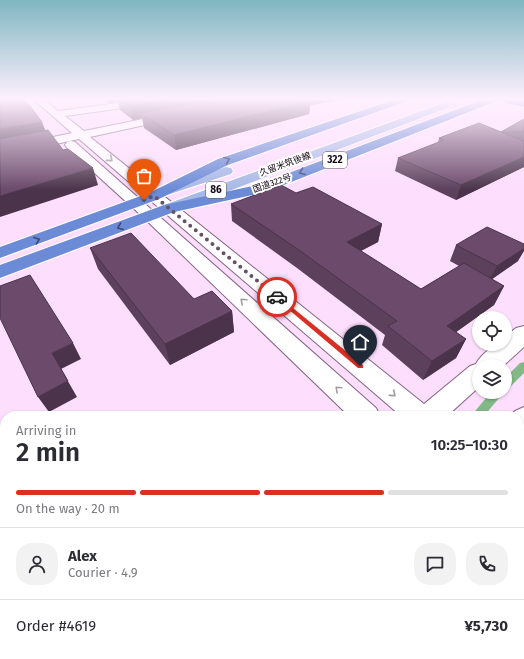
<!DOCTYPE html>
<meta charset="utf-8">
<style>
:root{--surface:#fff;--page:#f2f2f3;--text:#2b2b33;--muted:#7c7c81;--line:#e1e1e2;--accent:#d93025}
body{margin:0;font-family:"Fira Sans","Noto Sans JP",sans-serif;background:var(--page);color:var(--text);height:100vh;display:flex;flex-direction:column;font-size:15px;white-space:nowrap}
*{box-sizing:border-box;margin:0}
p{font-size:13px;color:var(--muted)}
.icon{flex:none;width:22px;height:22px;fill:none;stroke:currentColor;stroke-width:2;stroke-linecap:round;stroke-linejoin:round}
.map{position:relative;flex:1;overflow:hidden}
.details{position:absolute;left:0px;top:411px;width:524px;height:248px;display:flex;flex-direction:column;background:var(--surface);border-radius:16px 16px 0 0;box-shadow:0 1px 3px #0004}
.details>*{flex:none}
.fabs{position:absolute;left:472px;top:311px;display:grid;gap:8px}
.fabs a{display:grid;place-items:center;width:40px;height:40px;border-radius:50%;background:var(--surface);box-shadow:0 1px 3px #0004;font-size:20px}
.pin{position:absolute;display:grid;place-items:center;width:34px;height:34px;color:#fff;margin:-41px -17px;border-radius:50% 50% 50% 0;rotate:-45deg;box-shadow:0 0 4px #0007}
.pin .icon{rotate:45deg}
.courier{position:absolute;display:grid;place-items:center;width:40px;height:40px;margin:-20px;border:3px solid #d93025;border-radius:50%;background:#fff;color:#222;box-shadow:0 1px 5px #0007}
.overview em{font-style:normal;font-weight:600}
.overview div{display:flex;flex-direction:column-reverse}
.overview{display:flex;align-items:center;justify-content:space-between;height:68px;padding:0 16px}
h1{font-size:26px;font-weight:600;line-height:30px}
.bar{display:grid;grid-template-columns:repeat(4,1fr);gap:6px 4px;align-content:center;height:48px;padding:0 16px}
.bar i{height:5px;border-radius:3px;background:var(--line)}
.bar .selected{background:var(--accent)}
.bar p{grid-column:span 4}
.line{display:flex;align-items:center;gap:10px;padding:0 16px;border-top:1px solid var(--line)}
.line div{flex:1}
.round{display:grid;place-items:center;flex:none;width:42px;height:42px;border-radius:16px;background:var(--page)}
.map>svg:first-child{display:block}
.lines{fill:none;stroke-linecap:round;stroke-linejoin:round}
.stream{fill:#83b887;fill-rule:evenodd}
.major-tunnel{stroke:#dabeda;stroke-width:11;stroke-dasharray:11 5.5;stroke-linecap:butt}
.minor-casing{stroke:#856284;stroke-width:2}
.major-casing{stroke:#fff;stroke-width:2}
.highway-casing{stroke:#fff;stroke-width:2}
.minor{fill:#fff;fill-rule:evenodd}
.major{fill:#a7b9e6;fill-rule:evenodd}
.highway{fill:#6c8bd6;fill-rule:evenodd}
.wall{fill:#5c405c}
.shaded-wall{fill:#4b344b}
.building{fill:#6b4a6b;stroke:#4b344b}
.oneway{stroke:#a19ca1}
.oneway2{stroke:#404974}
.route{fill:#d93025}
.done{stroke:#655265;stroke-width:4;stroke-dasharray:0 7.2}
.labels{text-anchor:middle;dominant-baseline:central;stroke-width:4;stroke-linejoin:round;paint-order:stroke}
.far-street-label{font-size:9px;fill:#130713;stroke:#fff}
.shield{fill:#fff;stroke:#5a515a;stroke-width:1}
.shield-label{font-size:10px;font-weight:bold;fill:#130713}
</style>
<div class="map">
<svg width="524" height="659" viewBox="0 0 524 659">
<rect width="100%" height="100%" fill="#fddefd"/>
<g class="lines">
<g class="stream">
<path d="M524,362V373L509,388L505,390V378L520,363Z"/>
<path d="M491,392H504L484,416H471Z"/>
<path d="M259,654H279L277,659H257Z"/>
</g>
<path class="major-tunnel" d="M446,105L463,98"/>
<g class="minor-casing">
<g id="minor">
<path d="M32,98H42L58,111L157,98H180L178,100L175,101L65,116L84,131L173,113L177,114L178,116L177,118L90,137L424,404L470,366L476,364C481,354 494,344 505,344V337L516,328L524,326V347L503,366H479V387L447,416H401L79,139L0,156V148L72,133Z"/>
<path d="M71,141L75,142L376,408L380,416H349L144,218L67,148L65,145L67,142Z"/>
<path d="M524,407V435L519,437V416H510L515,411Z"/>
<path d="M519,482L524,484V517L519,514Z"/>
<path d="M519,538L524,540V576L519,574Z"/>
<path d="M161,654H204L201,659H159Z"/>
<path d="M307,654H349L346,659H305Z"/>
</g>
</g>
<g class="major-casing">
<g id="major">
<path d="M446,102L450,103L451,105L450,107L176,211L170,213L164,211L162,208L164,205Z"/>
<path d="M226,167L231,168L233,171L231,174L164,196L159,195L157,192L159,189Z"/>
</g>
</g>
<g class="highway-casing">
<g id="highway">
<path d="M399,98H412L410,100L228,165L159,199L0,258V247L149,193L218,159Z"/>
<path d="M487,98H508L524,101V107L497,101L266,192L174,212L0,278V265L164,205L257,185Z"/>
</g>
</g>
<use href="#minor" class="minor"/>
<use href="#major" class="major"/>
<use href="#highway" class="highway"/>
</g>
<g class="wall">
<path d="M102,98H352L310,105L309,114L176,150L144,128L142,118L133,120L120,110L118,102L110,103Z"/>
<path d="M524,119V167L456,200L395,171L398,158L438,143L439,138L501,132Z"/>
<path d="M296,193L382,224L378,242L361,251L421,289L459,266L450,261L456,245L518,261L492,279L504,286L494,305L456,332L466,339L456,358L423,380L382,345L385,335L297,268L232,221L231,204Z"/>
<path d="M90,248L194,299L232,311L234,332L170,365L98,269Z"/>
</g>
<g class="shaded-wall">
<path d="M108,98H117L118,102L110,103Z"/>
<path d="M177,98H247L141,113L142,118L133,120L130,106Z"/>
<path d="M296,98H352L310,105L309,114L176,150L174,135Z"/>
<path d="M42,122L48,137L0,146V129Z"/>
<path d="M524,157V167L456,200L461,185Z"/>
<path d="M93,168L98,185L0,217V196Z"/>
<path d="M382,224L378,242L343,260L347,242Z"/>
<path d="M524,248V251L518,261L488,282L497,266Z"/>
<path d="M504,286L494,305L438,345L447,326Z"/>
<path d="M232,311L234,332L170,365L165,344Z"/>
<path d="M466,339L456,358L423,380L432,361Z"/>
<path d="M73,343L81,359L61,369L77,397L49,412L38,397L52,353Z"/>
<path d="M87,654H110L105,659H81Z"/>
</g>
<g class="building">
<path d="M0,98H21L30,106L42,122L0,129Z"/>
<path d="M118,98H177L130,106Z"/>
<path d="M223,98H303L310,101L174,135L141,113Z"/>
<path d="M524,119V132H501L524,141V157L461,185L398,158L444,140L439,138L479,123L501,132Z"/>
<path d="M48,130L63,150L68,149L93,168L0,196V139Z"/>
<path d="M281,185L296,193L313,187L382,224L347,242L421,289L464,263L504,286L447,326L466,339L432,361L388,326L397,321L299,250L231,204Z"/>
<path d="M487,227L524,244V248L497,266L456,245Z"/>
<path d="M131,233L194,299L212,291L232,311L165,344L90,248Z"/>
<path d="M30,275L73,343L52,353L68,381L38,397L0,318V286Z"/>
<path d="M5,467V619L0,603V470Z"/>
<path d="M16,654H87L81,659H18Z"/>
</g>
<defs><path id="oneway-chevron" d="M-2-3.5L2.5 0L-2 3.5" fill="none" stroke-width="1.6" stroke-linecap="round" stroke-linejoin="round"/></defs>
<g class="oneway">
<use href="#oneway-chevron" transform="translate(110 159) rotate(40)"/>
<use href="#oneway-chevron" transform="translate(243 301) rotate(-137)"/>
<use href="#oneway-chevron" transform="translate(338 389) rotate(-137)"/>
<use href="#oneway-chevron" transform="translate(393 394) rotate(40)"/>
</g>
<g class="oneway2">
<use href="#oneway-chevron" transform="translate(227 160) rotate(-21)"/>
<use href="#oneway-chevron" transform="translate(302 172) rotate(159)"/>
<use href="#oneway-chevron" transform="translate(120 227) rotate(159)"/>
<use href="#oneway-chevron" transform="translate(37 240) rotate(-20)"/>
</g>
<linearGradient id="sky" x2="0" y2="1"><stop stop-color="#7fb6c1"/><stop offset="0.52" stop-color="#fef0fe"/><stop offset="1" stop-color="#fef0fe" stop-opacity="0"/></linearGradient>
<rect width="524" height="190" fill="url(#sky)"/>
<path class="route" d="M277,295L363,365V368H358L275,298V296Z"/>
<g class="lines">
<path class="done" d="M144,200L154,196L277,297"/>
</g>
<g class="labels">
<g class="far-street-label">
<text transform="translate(285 164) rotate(-20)">久留米筑後線</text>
<text transform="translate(272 183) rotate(-19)">国道322号</text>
</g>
<g class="shield">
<rect x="323" y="152" width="24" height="16" rx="3"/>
<rect x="206" y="182" width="20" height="16" rx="3"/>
</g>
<g class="shield-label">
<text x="335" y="160">322</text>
<text x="216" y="190">86</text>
</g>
</g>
</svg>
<div class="fabs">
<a><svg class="icon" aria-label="locate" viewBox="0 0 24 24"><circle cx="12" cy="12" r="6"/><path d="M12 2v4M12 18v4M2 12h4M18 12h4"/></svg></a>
<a><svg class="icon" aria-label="layers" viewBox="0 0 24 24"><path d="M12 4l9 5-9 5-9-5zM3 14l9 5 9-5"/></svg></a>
</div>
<div class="pin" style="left:144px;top:200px;background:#ea580c"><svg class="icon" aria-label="bag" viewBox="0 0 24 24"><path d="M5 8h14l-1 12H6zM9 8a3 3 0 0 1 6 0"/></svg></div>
<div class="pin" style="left:360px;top:366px;background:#1f2937"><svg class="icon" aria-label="home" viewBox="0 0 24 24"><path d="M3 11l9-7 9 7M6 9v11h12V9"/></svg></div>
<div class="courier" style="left:277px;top:297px"><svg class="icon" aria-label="car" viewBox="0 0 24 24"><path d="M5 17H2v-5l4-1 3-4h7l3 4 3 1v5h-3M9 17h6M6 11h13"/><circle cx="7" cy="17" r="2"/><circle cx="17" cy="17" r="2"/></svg></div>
<section class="details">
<div class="overview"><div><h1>2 min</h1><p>Arriving in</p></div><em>10:25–10:30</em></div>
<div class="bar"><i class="selected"></i><i class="selected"></i><i class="selected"></i><i></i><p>On the way · 20 m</p></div>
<div class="line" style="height:72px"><a class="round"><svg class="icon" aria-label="person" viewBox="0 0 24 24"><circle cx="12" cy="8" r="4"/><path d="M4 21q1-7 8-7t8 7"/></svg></a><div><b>Alex</b><p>Courier · 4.9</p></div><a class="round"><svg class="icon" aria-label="chat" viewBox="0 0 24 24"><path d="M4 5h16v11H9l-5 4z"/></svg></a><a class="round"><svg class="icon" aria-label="phone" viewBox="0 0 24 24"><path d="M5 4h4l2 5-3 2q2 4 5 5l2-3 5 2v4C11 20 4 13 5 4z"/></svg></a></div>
<div class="line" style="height:52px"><div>Order #4619</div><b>¥5,730</b></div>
</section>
</div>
